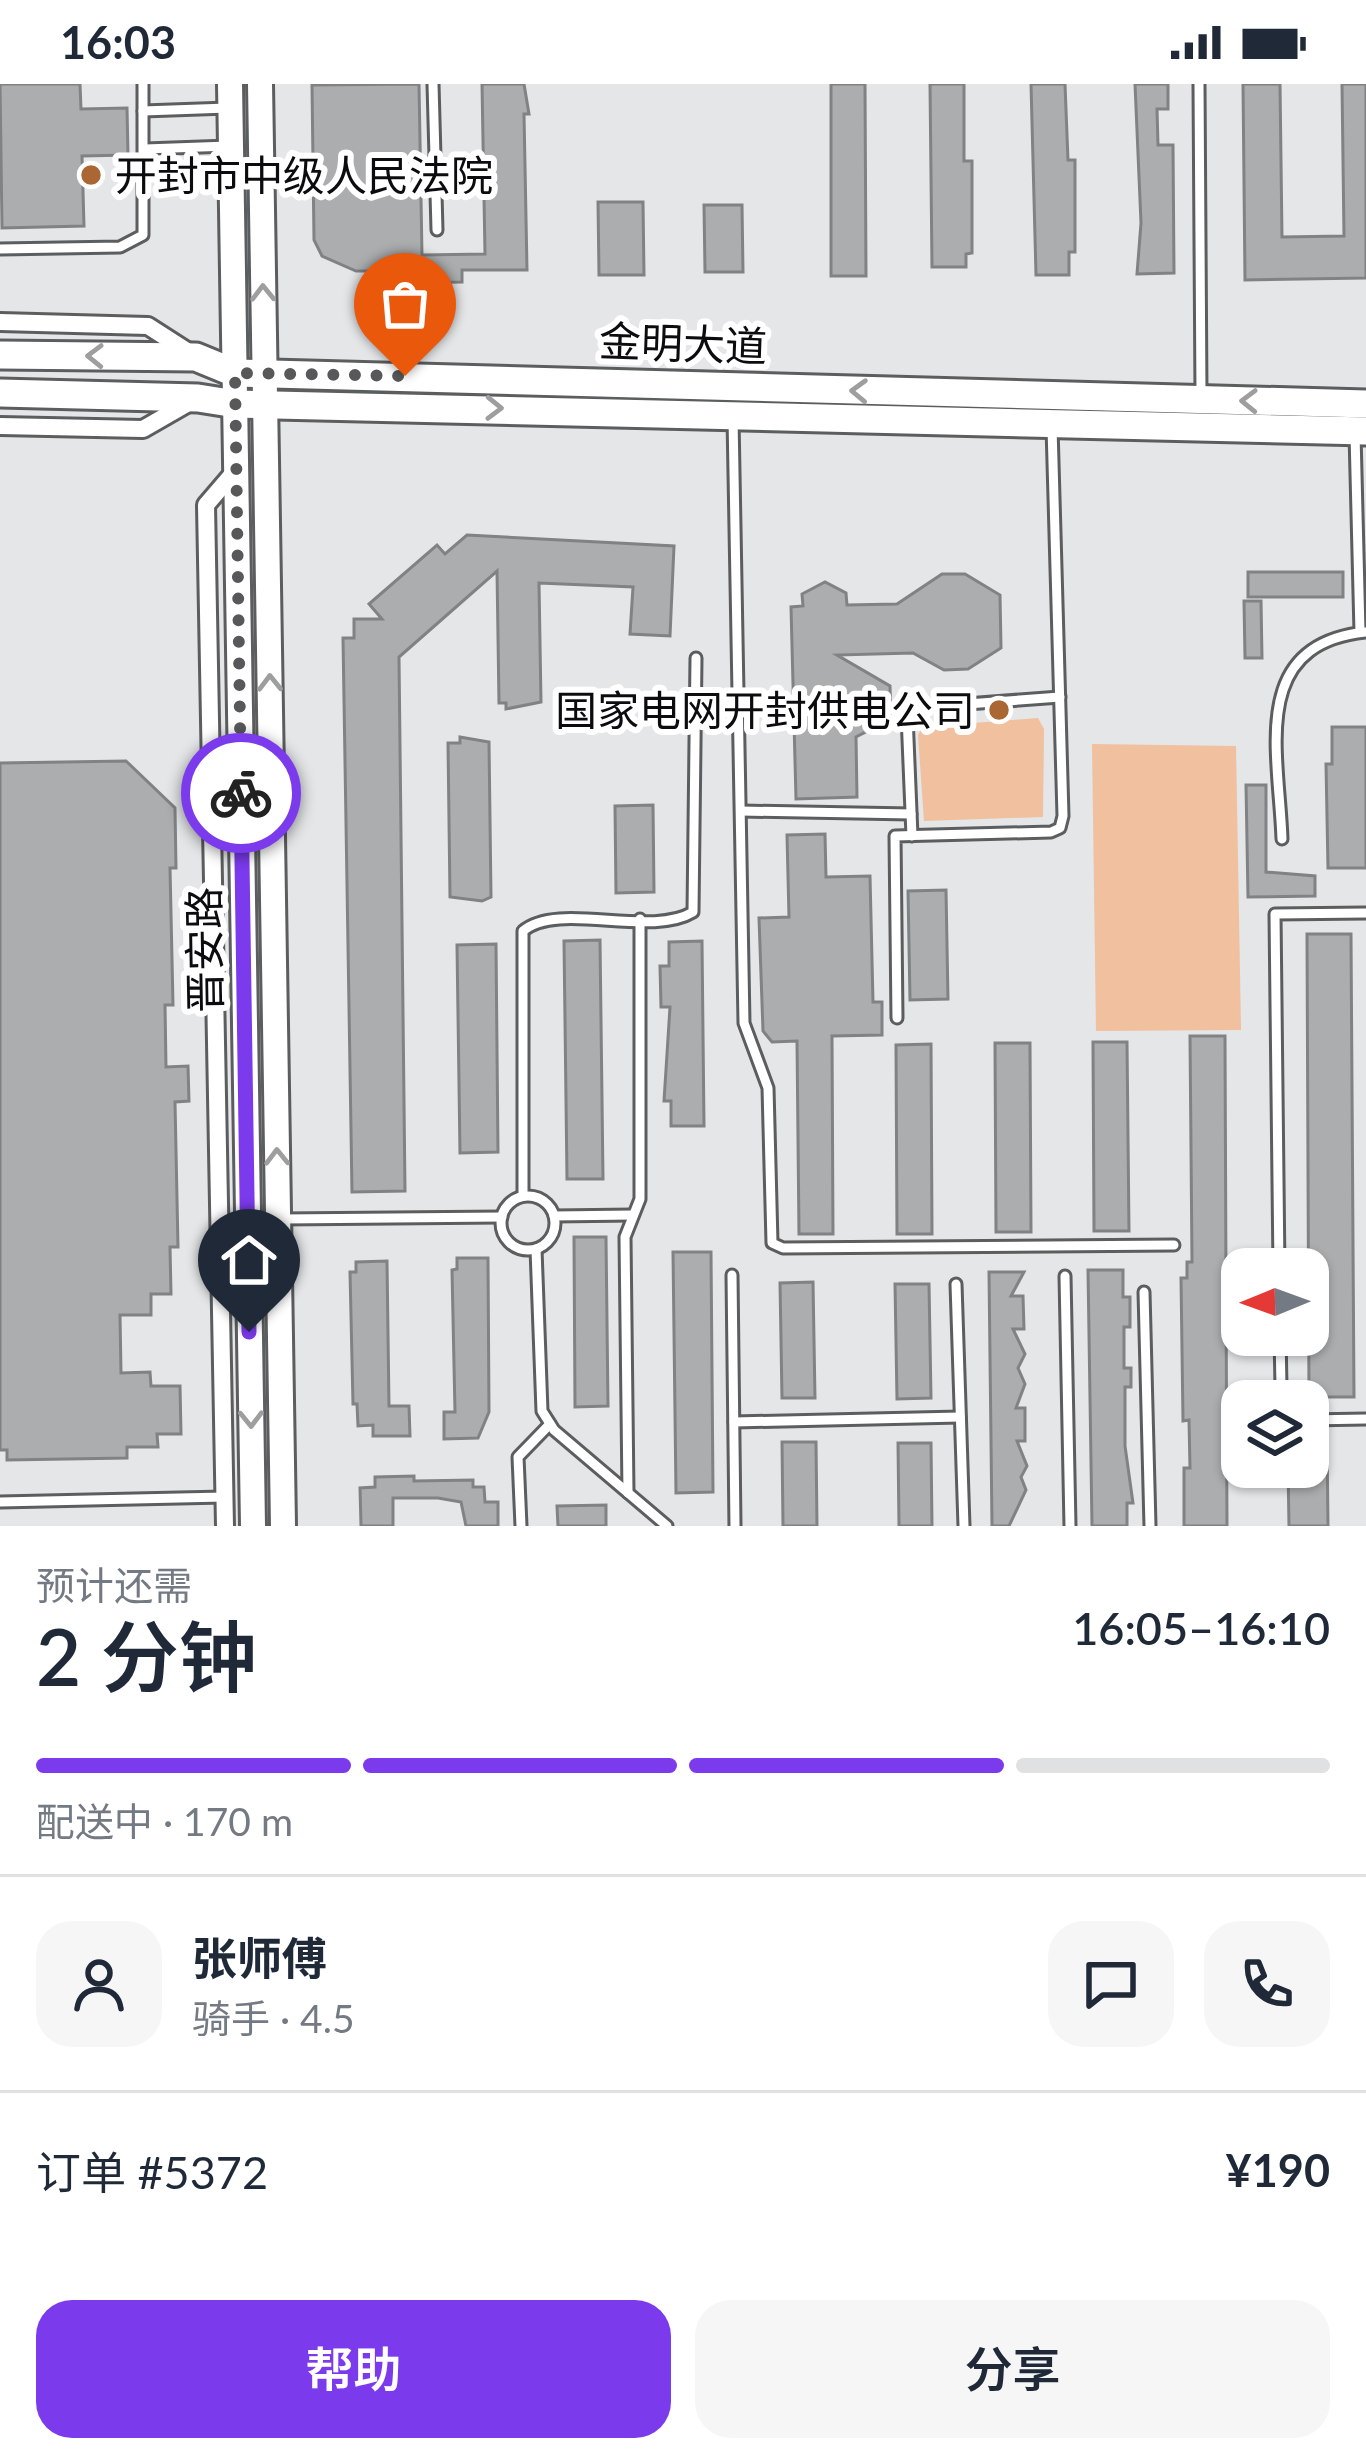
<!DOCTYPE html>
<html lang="zh">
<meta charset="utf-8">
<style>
:root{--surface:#fff;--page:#f6f6f7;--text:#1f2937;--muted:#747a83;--line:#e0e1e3;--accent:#7c3aed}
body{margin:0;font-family:Lato,"Noto Sans SC",sans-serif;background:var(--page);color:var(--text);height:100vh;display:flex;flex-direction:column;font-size:45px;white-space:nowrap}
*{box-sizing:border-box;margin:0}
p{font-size:39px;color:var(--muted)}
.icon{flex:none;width:66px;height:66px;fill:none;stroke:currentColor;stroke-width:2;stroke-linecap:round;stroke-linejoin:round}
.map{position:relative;height:1442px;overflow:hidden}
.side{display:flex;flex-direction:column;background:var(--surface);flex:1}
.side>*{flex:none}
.needle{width:78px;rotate:269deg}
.fabs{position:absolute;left:1221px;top:1164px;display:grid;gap:24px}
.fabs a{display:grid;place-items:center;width:108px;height:108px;border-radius:24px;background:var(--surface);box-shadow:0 3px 9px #0004;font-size:60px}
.pin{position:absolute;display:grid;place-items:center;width:102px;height:102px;color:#fff;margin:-123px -51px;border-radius:50% 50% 50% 0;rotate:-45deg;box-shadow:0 0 12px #0007}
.pin .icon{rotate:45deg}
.courier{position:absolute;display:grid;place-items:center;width:120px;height:120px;margin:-60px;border:9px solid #7c3aed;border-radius:50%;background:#fff;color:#222;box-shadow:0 3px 15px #0007}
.headline em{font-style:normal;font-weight:600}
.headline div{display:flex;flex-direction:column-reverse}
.headline{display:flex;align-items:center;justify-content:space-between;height:204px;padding:0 36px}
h1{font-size:78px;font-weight:600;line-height:90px}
.bar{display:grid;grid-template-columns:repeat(4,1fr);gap:18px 12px;align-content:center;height:144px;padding:0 36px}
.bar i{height:15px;border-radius:9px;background:var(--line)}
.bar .current{background:var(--accent)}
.bar p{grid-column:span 4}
.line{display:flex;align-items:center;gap:30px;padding:0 36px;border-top:3px solid var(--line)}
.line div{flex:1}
.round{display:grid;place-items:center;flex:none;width:126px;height:126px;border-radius:36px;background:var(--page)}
.button{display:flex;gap:24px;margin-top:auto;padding:24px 36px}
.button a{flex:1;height:138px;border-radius:36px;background:var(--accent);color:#fff;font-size:48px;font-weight:600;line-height:138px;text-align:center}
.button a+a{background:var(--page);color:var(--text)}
.status{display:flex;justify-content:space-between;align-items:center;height:84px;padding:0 60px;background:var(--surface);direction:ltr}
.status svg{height:33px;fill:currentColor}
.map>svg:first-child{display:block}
.green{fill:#f0c09f}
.building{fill:#abadaf;stroke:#808284;stroke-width:3}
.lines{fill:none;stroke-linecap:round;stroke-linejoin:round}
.service-casing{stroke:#5b5d5f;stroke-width:15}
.minor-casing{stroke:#5b5d5f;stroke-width:22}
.secondary-casing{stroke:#5b5d5f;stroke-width:30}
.primary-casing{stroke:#5b5d5f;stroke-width:33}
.service{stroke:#fff;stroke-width:9}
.minor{stroke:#fff;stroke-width:16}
.secondary{stroke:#fff;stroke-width:24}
.primary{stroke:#fff;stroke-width:27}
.oneway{stroke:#9d9e9e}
.done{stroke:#57585a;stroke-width:12;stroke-dasharray:0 21.6}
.route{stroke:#7c3aed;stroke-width:15}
.poi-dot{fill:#aa6734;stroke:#fff;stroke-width:4.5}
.labels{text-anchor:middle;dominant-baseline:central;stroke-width:12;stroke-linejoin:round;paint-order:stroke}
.poi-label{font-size:42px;fill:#0b0c0d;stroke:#fff;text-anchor:start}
.street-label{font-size:42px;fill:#0b0c0d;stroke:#fff}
</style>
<div class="status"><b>16:03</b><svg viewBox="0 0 49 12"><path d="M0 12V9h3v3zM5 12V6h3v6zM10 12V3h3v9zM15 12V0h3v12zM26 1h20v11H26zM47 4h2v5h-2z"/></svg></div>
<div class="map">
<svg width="1366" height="1442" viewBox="0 0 1366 1442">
<rect width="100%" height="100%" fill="#e4e6e8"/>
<g class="green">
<path d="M1038,634L1044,645L1043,733L924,737L918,651L922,643Z"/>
<path d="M1092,660L1236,662L1241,946L1096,947Z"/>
</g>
<g class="building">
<path d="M0,0H80L81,25L127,24L128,71L82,72L84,142L2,144Z"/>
<path d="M419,0L422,171L485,170L482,0H524L529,30H524L527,186H462V198L406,199L405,187H356L322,172L314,156L312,1Z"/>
<path d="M831,0H865L866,192H831Z"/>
<path d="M930,0H964V77H972V169L966,170V183H932Z"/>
<path d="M1031,0H1065L1068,76H1075V168H1069V191H1036Z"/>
<path d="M1135,0H1168V25H1157L1158,61H1173L1174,189L1137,190L1141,139Z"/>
<path d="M1243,0H1280L1282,153L1344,152L1342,0H1366V194L1245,196Z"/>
<path d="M598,118H643L644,191H599Z"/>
<path d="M704,121H742L743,188H705Z"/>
<path d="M467,451L674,462L670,552L630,550L633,503L539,499L541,618L506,625V619H499L497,487L399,573L405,1107L352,1108L343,554H354V535H382L369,520L437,461L445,470Z"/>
<rect x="1248" y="488" width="95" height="25"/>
<path d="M942,490H965L1000,511L1001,564L968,585L944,586L913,569L837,571L890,602L891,635L856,653L857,713L796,715L791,523L803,522L802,510L825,498L846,509L847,521L897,520Z"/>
<path d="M1244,517H1261L1262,574H1245Z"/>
<path d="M1332,643H1366V784H1328L1326,680H1332Z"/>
<path d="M460,653L489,658L491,813L482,817L450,813L448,659H460Z"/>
<path d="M126,677L175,724L176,784H170L173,921H165L166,983L188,982L189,1017L175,1018L178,1163H170L171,1210H151V1231H120L121,1289L150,1288L151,1302H180L181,1350H157L158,1363H127V1374L7,1376V1366H0V679Z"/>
<path d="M1246,701H1266V788L1315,792V812L1248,813Z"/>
<path d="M653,721L654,808L616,809L615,722Z"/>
<path d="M825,750L826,793L870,792L873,918H882V951L832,952L833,1150H799L797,957L772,958L763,947L759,834L789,833L787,751Z"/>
<path d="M946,806L948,915L910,916L908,807Z"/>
<path d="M1307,850H1351L1354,1313H1309Z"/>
<path d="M600,856L603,1095H567L564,857Z"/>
<path d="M702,857L704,1042H671V1017H664L670,923H661L660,882H669V858Z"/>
<path d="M496,860L498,1068L460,1069L457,861Z"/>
<path d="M1190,952H1225L1227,1442H1184V1384H1190L1189,1336L1183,1337L1181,1194H1187V1178H1192Z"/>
<path d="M1093,958H1127L1129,1147H1094Z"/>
<path d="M995,959H1030L1031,1148H996Z"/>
<path d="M931,960L932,1150H897L896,961Z"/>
<path d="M574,1153H606L608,1322L575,1323Z"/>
<path d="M673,1168H711L713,1408L676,1409Z"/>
<path d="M457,1174H488L489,1328L478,1354L444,1355V1328H455L452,1186L457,1185Z"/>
<path d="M387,1177L389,1322H409L410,1352H373V1341L358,1342L357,1320H353L350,1188H356V1178Z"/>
<path d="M1088,1186H1123V1213H1130V1243H1124V1284H1131V1303H1125V1362L1133,1419H1127V1442H1092Z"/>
<path d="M989,1188H1024L1011,1212H1023L1024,1245H1013L1025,1270L1018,1284L1025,1300L1016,1324H1025V1357H1017L1027,1382L1021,1393L1026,1406L1009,1442H992Z"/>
<path d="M813,1198L815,1314H782L780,1199Z"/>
<path d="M895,1200H929L931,1314L897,1315Z"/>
<path d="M1308,1355H1327L1328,1442H1289L1288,1383H1308Z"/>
<path d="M782,1358H816L817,1442H783Z"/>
<path d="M898,1359H931L932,1442H899Z"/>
<path d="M414,1392V1397L473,1396V1403H484L485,1418H498V1442H466L461,1418L438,1414H393V1442H361L360,1404L375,1403V1393Z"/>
<path d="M606,1421V1442H558L557,1422Z"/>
</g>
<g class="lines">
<g class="service-casing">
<g id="service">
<path d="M433,0L437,146"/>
<path d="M1199,0L1201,311"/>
<path d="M143,27L228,24"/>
<path d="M145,65L229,62"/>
<path d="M0,165L120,163L143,151V0"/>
<path d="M733,334L744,939L768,1004L772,1159L783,1164L1174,1161"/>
<path d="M1355,350L1360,548"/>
<path d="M741,727L911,730"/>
<path d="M912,752L907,631L913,624L1060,613"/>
<path d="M1282,755C1279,669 1248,560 1366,548"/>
<path d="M897,934L895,752L1051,748L1060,744L1063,732L1052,343"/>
<path d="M523,1112V847C558,817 650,854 693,828L696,574"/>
<circle cx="528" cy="1139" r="27"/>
<path d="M554,1132L633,1131"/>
<path d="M283,1135L502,1133"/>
<path d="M536,1165L542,1327L554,1346L667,1442"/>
<path d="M1279,1185L1275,830L1366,829"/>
<path d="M732,1191L735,1442"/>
<path d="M1065,1192L1070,1442"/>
<path d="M956,1200L964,1442"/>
<path d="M1144,1208L1150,1442"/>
<path d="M1280,1251L1281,1303"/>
<path d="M1308,1336L1366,1335"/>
<path d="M734,1338L960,1333"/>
<path d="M628,1409L625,1153L640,1115V835"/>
<path d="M0,1418L224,1413"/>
<path d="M521,1442L518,1373L550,1340"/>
</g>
</g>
<g class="minor-casing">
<g id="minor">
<path d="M0,238L148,242L190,269"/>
<path d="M0,342L143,345L190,318"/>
<path d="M225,1442L206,421L236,386"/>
</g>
</g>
<g class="secondary-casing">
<g id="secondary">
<path d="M230,0L253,1442"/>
<path d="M260,0L283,1442"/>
</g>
</g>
<g class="primary-casing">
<g id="primary">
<path d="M0,271L196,273L235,289L1366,320"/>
<path d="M0,309L198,314L236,320L1366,347"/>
</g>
</g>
<use href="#service" class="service"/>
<use href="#minor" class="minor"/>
<use href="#secondary" class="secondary"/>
<use href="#primary" class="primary"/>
</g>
<defs><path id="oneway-chevron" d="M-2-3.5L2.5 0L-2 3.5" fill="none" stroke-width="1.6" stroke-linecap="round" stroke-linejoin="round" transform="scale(3)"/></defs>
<g class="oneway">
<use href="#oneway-chevron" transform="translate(263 209) rotate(-91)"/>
<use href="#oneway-chevron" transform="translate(95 272) rotate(-179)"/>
<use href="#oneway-chevron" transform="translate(859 307) rotate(-178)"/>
<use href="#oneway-chevron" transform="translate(1249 317) rotate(-179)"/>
<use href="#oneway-chevron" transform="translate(494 324) rotate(1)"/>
<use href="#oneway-chevron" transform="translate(270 599) rotate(-91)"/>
<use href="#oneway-chevron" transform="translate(277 1073) rotate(-91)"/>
<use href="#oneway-chevron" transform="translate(251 1335) rotate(89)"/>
</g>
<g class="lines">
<path class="done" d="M241,709L235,289L405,292"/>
<path class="route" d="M241,709L249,1248"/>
</g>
<g class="poi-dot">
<circle cx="91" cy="91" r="12"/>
<circle cx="999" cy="626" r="12"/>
</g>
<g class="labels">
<g class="poi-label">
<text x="115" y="91">开封市中级人民法院</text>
<text x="975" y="626" text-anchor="end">国家电网开封供电公司</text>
</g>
<g class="street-label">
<text transform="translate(683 259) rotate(2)">金明大道</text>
<text transform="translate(204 866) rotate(-91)">晋安路</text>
</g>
</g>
</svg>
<div class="fabs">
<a><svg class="needle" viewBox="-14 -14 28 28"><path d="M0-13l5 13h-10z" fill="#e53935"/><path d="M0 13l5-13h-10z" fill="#747a83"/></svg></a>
<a><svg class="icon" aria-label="layers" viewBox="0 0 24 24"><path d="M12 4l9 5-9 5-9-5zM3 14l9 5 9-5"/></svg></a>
</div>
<div class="pin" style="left:405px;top:292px;background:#ea580c"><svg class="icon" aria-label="bag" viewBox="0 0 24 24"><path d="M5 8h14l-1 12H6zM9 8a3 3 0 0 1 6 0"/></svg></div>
<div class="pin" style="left:249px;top:1248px;background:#1f2937"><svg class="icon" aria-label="home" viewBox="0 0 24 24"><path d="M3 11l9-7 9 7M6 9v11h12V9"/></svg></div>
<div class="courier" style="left:241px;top:709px"><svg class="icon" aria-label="bike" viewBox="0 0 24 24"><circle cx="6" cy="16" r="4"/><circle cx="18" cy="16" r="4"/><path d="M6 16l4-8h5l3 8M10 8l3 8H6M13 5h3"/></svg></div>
</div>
<section class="side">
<div class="headline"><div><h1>2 分钟</h1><p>预计还需</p></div><em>16:05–16:10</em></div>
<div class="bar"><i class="current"></i><i class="current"></i><i class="current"></i><i></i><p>配送中 · 170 m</p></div>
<div class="line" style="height:216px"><a class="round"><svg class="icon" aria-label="person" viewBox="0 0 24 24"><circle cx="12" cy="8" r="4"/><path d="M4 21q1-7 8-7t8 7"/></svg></a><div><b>张师傅</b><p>骑手 · 4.5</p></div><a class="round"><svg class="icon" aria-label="chat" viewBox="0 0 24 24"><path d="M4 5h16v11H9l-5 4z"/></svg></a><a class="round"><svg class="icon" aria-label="phone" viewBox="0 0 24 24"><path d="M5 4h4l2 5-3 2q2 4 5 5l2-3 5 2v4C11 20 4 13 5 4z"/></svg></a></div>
<div class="line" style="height:156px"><div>订单 #5372</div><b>¥190</b></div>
<div class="button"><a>帮助</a><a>分享</a></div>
</section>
